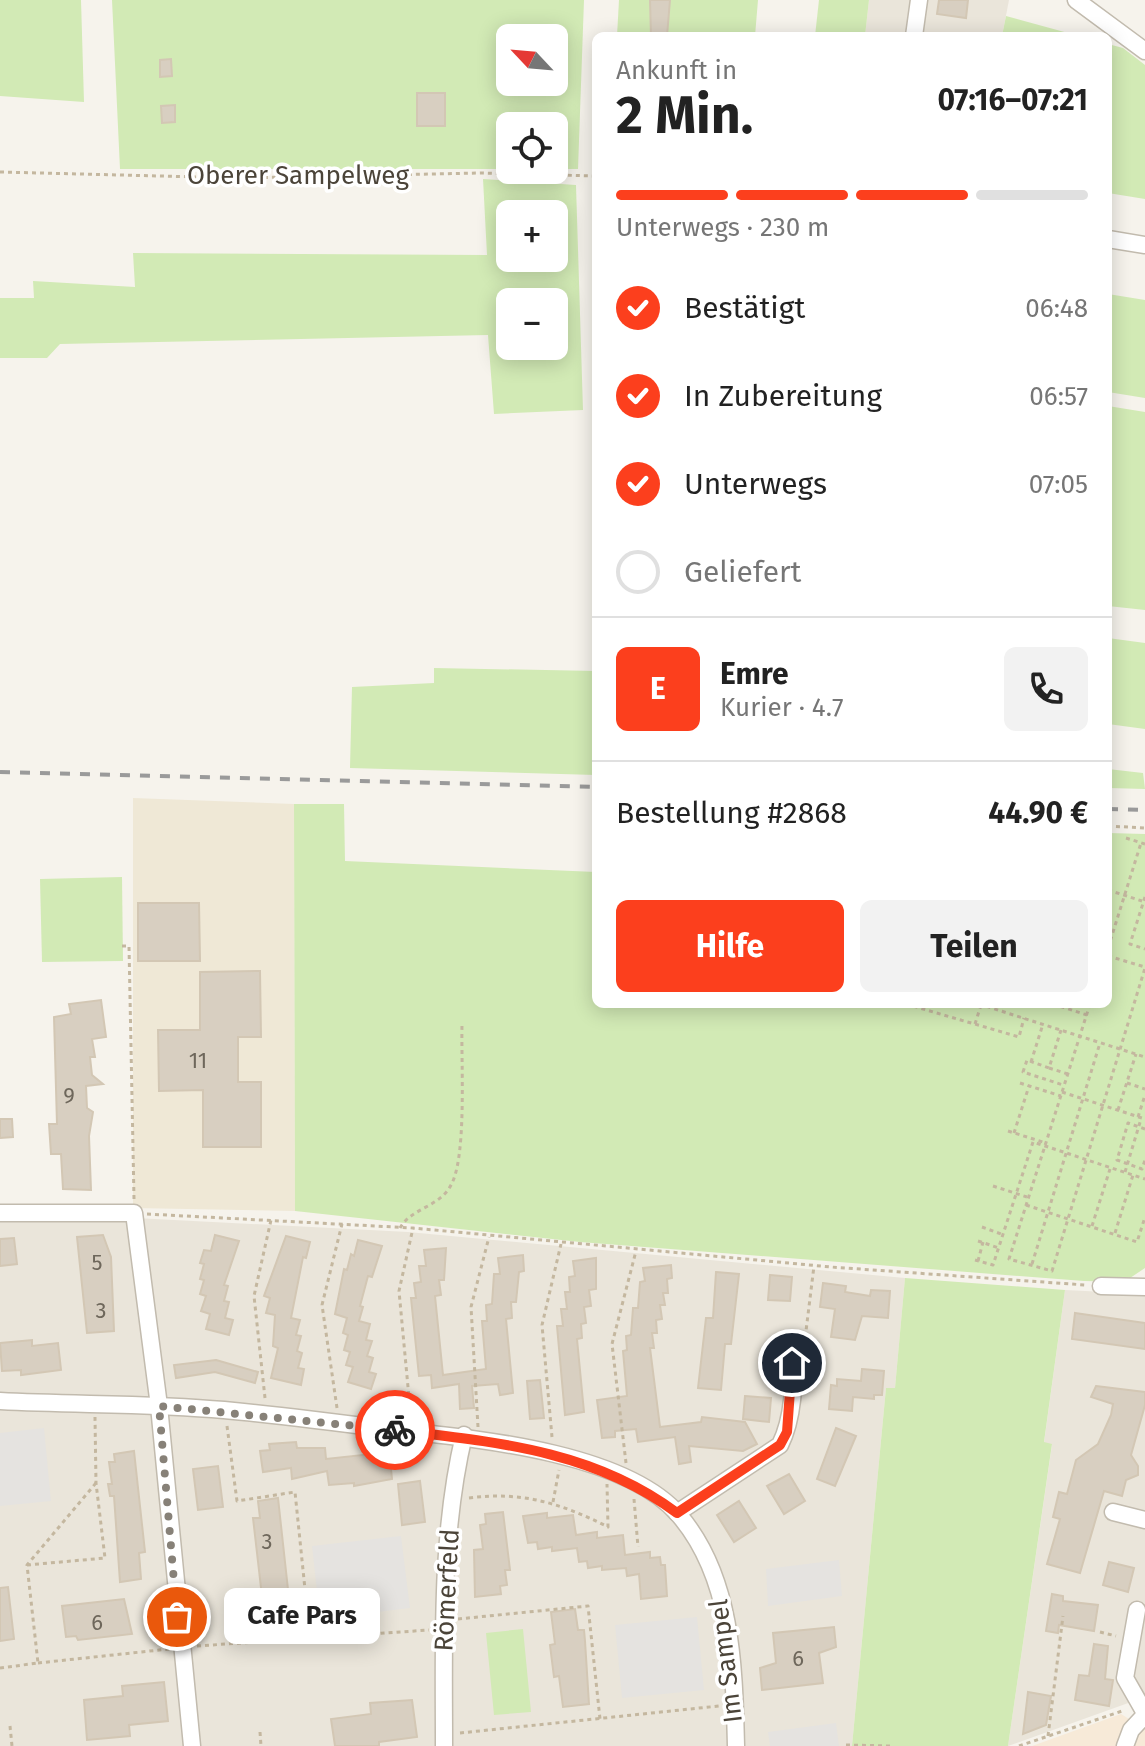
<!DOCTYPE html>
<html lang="de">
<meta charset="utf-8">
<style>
:root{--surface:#fff;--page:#f2f2f2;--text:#222;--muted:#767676;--line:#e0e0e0;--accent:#fc3f1d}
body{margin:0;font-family:"Fira Sans",sans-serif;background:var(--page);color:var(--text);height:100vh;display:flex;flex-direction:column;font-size:30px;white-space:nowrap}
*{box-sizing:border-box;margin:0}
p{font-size:26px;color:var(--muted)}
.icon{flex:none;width:44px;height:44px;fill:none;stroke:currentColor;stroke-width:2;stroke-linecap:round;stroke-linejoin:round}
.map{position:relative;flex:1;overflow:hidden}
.sheet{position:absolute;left:592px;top:32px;width:520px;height:976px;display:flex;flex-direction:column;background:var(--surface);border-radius:12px;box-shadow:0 4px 20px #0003}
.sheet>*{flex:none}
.needle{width:52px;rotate:296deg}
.buttons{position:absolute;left:496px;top:24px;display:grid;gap:16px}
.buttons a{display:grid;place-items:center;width:72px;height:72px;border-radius:12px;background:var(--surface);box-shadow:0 4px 20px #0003;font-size:40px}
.pin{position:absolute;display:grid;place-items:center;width:68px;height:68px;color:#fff;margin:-34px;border:4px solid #fff;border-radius:50%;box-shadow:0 2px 8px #0007}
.courier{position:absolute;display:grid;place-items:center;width:80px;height:80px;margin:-40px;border:6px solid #fc3f1d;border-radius:50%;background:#fff;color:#222;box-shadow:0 2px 10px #0007}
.bubble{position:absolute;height:56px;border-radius:12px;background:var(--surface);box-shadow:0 4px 20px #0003;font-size:26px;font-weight:700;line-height:56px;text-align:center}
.head em{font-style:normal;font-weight:700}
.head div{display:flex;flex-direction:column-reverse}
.head{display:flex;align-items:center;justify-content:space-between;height:136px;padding:0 24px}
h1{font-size:52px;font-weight:700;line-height:60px}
.bar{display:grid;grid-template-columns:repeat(4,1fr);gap:12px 8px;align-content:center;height:96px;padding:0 24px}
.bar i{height:10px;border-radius:6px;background:var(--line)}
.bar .active{background:var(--accent)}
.bar p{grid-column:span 4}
.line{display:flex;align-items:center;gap:20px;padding:0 24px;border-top:2px solid var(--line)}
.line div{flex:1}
.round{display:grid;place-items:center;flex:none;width:84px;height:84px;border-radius:12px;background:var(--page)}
ol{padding:0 24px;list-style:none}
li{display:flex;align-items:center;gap:24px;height:88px}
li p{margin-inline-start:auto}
li .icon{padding:8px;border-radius:50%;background:var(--accent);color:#fff;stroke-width:4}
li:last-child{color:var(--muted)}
li i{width:44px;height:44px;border:4px solid var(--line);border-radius:50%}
.action{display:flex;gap:16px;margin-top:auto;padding:16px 24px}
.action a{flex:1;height:92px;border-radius:12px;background:var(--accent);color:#fff;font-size:32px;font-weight:700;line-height:92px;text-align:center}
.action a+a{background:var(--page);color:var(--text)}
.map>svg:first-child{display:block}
.residential{fill:#eae5da}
.commercial{fill:#f7ead8}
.education{fill:#efe8d6}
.green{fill:#d2eab5;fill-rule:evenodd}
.parking{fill:#e5e3e0}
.building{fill:#d8cfc1;stroke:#d3c7b4;stroke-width:2}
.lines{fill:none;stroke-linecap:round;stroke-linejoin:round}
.minor-casing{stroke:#c2bbae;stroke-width:19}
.path{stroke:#c4b79f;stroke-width:3;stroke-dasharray:4 4;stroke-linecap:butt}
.minor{stroke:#fff;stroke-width:16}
.rail{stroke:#9a9a9a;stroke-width:4;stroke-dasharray:10 10;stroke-linecap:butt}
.done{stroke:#878178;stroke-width:8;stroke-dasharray:0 14.4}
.route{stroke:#fc3f1d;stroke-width:10}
.labels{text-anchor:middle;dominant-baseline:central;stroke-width:7;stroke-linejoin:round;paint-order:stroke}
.number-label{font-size:22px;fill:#6e675b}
.street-label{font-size:26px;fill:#4b4439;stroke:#fff}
</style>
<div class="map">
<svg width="1145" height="1746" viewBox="0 0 1145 1746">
<rect width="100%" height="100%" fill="#f6f3ec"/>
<g class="residential">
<path d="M869,0H1009L1002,36H865Z"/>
<path d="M116,1217L408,1232L905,1278L895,1388H886L852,1746H0V1218Z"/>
<path d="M1065,1290L1145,1294V1697L1008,1746L1052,1445L1044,1443Z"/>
</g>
<path class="commercial" d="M1121,1714L1145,1729V1746H1032Z"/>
<path class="education" d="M133,798L294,804L295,1211L133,1208Z"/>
<g class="green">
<path d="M0,0H81L84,102L0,96Z"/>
<path d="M112,0H584L578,169H554V126H510V169H120ZM510,38H554V82H510Z"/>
<path d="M619,0H758L755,36H617Z"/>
<path d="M819,0H869L865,36H815Z"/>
<path d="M1006,16L1079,36H1002Z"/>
<path d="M1108,44L1123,48L1145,65V199L1108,193Z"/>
<path d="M483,179L576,185L583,410L494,414L488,335L60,344L47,358H0V298H34L33,281L135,287L133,253L487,255ZM510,214H554V258H510ZM510,302H554V346H510Z"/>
<path d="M1108,294L1145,300V398L1108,392Z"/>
<path d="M1108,406L1145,412V610L1108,606Z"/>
<path d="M1108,638L1145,643V729L1108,724Z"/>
<path d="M434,668L596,671V775L350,768L352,687L434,683Z"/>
<path d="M1108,769L1143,773L1145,789L1108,788Z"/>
<path d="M294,804H344L345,861L596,872V1004H1108V833L1145,834V1268L1124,1282L1084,1281L580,1242L295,1211Z"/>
<path d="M122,877L123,961L42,962L40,879Z"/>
<path d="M905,1278L1065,1290L1044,1442L1052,1444L1008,1746H852L886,1388H895Z"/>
<path d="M523,1629L531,1712L494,1715L486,1633Z"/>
</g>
<g class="parking">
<path d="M44,1428L51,1501L0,1506V1433Z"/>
<path d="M401,1536L410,1608L320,1619L312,1546Z"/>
<path d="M839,1560L842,1596L768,1606L766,1569Z"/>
<path d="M697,1617L704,1690L622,1698L615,1625Z"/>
<path d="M836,1723L839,1746H770L768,1732Z"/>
</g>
<g class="building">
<path d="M650,0H670L667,36H651Z"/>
<path d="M939,0H968L966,18L937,14Z"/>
<path d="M171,59L172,76L160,77V60Z"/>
<rect x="417" y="93" width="28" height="33"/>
<path d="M175,105V122L162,123L161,106Z"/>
<path d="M138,903H199L200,961H138Z"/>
<path d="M260,971L261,1037H238V1082H261V1147H203V1090L159,1091L158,1030H200V972Z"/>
<path d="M101,1000L106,1037L92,1039L95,1057H90L92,1075L103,1084L86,1086L87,1108L93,1112L89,1136L91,1190L63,1189L61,1154H51L49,1124H57L54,1017L71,1014L69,1004Z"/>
<path d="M0,1119H12L13,1137L0,1138Z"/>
<path d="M103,1235L111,1257L114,1331L87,1333L77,1237Z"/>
<path d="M215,1235L239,1241L224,1285L228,1286L224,1301L229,1302L225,1318L233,1320L229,1335L206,1329L210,1314L201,1311L206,1296L200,1294L204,1280L200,1279L204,1264L200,1263L204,1250L211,1251Z"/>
<path d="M286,1236L310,1242L306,1258L303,1257L291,1318L300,1320L296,1335L301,1336L297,1351L302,1353L298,1368L304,1369L301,1385L271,1378L278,1348L273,1346L275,1315L266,1313L270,1298L264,1296Z"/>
<path d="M14,1238L17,1264L0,1266V1239Z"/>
<path d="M358,1240L382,1246L372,1277L368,1276L360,1306L363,1307L359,1321L370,1324L366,1340L372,1341L367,1356L373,1358L369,1372L376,1374L371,1389L348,1382L353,1367L346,1365L350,1352L344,1350L348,1335L343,1333L347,1318L335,1314L344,1269L347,1270L351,1254L354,1256Z"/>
<path d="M446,1248L444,1280H439L441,1295L435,1296L443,1375L486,1369L482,1321H487L486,1305L492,1304L494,1274H500L498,1258L523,1255L524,1271L519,1272L516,1302H511L512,1318L506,1319L513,1393L500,1395L498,1384L472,1386L474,1408L460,1409L459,1384L432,1388L431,1375L419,1376L411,1298H416L414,1283L421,1282L419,1266H426L424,1250Z"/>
<path d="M596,1258V1289L589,1290L591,1306L584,1307L586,1323L581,1324L582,1338L577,1339L584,1412L565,1415L557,1326H563L561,1309H567L565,1292H570L569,1277L575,1276L573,1261Z"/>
<path d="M671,1265L672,1278L667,1279L668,1293H663L665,1305H660L662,1319L656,1320L657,1333H652L654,1348H650L660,1427L701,1422L702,1417L745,1422L757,1444L743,1451L689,1446L691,1462L679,1464L675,1437L638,1442L636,1429L615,1431V1437L602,1438L597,1400L627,1396L623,1351L627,1350L626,1336L631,1335L633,1308H638L640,1282L645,1281L643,1268Z"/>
<path d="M716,1272L739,1274L731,1344H725L721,1390L698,1388L706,1318H713Z"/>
<path d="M770,1275L792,1277L790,1301L768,1300Z"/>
<path d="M823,1283L846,1286L845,1292L870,1296L871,1290L890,1291L888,1318L862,1316L855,1340L831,1337L835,1309L820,1307Z"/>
<path d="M1075,1313L1145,1323V1349L1072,1339Z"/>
<path d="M32,1340V1346L58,1343L61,1370L21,1375V1370L2,1371L0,1343Z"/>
<path d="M216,1360L258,1372L255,1383L215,1372L176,1378L174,1365Z"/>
<path d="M862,1369L884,1371L882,1395H874V1399L853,1397L852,1411L829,1409L831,1385L837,1386V1379L861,1381Z"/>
<path d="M540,1380L544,1418L530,1419L527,1381Z"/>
<path d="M1096,1386L1145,1392V1405L1131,1455L1138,1466V1475L1126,1480L1122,1496L1104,1491L1080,1573L1047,1564L1060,1519L1053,1517L1059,1492L1067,1494L1076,1460L1098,1444L1111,1415L1113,1404L1091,1397Z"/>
<path d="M745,1396L771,1398L769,1422L743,1419Z"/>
<path d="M836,1428L856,1436L835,1486L817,1479Z"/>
<path d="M296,1442L297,1448H325L326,1459L381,1453L382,1460L390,1459L392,1479L354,1486V1483L329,1485L327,1471L292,1479L291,1468L263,1472L260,1451L270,1450L269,1444Z"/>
<path d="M134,1451L145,1552L139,1553L141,1579L120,1582L114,1496H110L108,1484H112L109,1462H115L114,1454Z"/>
<path d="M218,1466L223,1507L198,1510L193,1469Z"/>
<path d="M789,1474L805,1501L784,1514L767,1486Z"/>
<path d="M420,1481L425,1522L402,1525L398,1484Z"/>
<path d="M278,1498L290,1608L269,1611L268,1604L263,1605L253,1518H260L258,1501Z"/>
<path d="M739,1501L756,1528L734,1542L717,1515Z"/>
<path d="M503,1512L510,1570H505L507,1585L500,1586L501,1594L475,1597L474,1550L483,1549L480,1525L486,1524L485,1514Z"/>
<path d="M547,1513V1518L573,1515L576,1535L597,1532V1538L623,1535L625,1555L650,1552V1558L660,1557L661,1565H665L667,1596L641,1599L639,1574L627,1576L626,1568L602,1570V1566L588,1568L587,1561L579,1562L577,1548L552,1551V1547L538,1549L537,1542L528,1543L523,1516Z"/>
<path d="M1109,1562L1134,1568L1128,1592L1103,1585Z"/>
<path d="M8,1587L14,1639L0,1641V1588Z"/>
<path d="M1052,1594L1063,1596V1601L1098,1605L1094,1631L1059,1625L1058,1633L1046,1631Z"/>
<path d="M124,1599L132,1634L78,1640L76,1636L66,1637L62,1606Z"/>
<path d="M575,1609L578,1630H584L585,1641L589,1704L563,1707L559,1676L554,1677L550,1645L555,1644L551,1612Z"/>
<path d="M834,1627L836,1647L819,1653L823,1683L762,1690L760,1668L776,1663L773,1633Z"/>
<path d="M1094,1644L1108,1646L1105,1679L1113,1680L1109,1706L1075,1700L1079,1675L1089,1676Z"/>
<path d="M164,1682L168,1721L129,1725L130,1736L87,1740L84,1700L123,1696L122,1686Z"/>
<path d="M1028,1692L1051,1696L1046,1725L1023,1734Z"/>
<path d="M412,1700L417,1737L379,1742V1746H335L331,1719L371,1714L370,1703Z"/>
</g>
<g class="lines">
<g class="minor-casing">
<g id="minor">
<path d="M1076,0L1145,51"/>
<path d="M914,36L919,0"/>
<path d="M1108,239L1145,245"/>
<path d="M0,1213H134L159,1406L192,1746"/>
<path d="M1101,1286L1145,1287"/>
<path d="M0,1401C75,1405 150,1403 224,1410C279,1415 333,1422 387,1429C467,1438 623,1450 679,1515C733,1578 734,1668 736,1746"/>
<path d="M1113,1512L1145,1520"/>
<path d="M677,1513L780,1445C791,1423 799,1376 787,1354"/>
<path d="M1137,1610L1125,1678L1145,1713"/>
<path d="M444,1746C444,1643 440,1536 464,1435"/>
<path d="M1125,1746L1131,1730L1145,1715"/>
</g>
</g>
<g class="path">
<path d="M0,172L241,178L480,173L596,176"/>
<path d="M1108,826L1145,828"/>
<path d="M1126,838L1145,844"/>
<path d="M1108,890L1142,901"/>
<path d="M1145,897L1130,944L1145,949"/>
<path d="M122,946H129L134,1199"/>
<path d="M1108,948L1141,843"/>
<path d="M1108,956L1145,967"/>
<path d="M906,1004L1019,1037L1024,1018"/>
<path d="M979,1004L1145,1057"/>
<path d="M1053,1004L1087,1015"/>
<path d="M1090,1004L1009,1259L1052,1271L1145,968"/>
<path d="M975,1024L981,1005"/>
<path d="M1061,1030L1049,1068L1027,1060L1023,1072L1063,1085"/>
<path d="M1031,1062L1043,1024"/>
<path d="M1049,1068L1068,1074"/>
<path d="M1020,1083L1061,1096"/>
<path d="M1127,1083L1145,1089"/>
<path d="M1062,1092L1145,1119"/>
<path d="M1118,1110L1136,1054"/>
<path d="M1138,1117L1145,1095"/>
<path d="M1145,1129L1128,1123L1117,1160L1142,1169L1145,1160"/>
<path d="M1008,1131L1046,1143"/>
<path d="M1014,1133L1029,1086"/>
<path d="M1125,1172L1141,1119"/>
<path d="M993,1186L1027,1197"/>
<path d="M1026,1205L1137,1242L1145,1217"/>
<path d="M147,1214L413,1228L831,1267L1085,1285"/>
<path d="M1092,1226L1110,1169"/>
<path d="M982,1227L1001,1234"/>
<path d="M400,1228C411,1208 440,1207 451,1185C467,1157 461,1062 462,1025"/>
<path d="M1115,1233L1133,1175"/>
<path d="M978,1241L999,1248"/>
<path d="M975,1260L993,1265L1033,1142L1145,1179"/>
<path d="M978,1261L983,1242"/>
<path d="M1032,1264L1100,1043"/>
<path d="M797,1342L806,1331L814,1266"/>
<path d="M265,1398L254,1296L271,1220"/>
<path d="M337,1408L322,1305L342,1224"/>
<path d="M411,1419L399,1291L413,1228"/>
<path d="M227,1426L237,1501L295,1492L310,1638"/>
<path d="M478,1427L471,1307L489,1237"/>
<path d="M552,1437L542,1325L561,1244"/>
<path d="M626,1463L612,1344L636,1251"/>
<path d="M469,1498C521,1491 561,1503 608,1527L607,1484"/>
<path d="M634,1499L638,1547"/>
<path d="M553,1502L559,1470"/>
<path d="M27,1565L105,1558L96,1483L95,1417"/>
<path d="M458,1619L588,1606L600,1719"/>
<path d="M1100,1632L1116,1636"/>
<path d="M197,1646L429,1630"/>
<path d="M38,1663L169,1649"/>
<path d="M0,1668L38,1663L27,1565L96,1483"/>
<path d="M10,1726L12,1746"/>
<path d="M260,1732L261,1746"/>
<path d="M460,1733L719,1706"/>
<path d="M1048,1736L1063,1616"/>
<path d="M846,1745L891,1746"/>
<path d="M1019,1746L1125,1710"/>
</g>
<use href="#minor" class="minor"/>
<g class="rail">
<path d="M0,772L596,787"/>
<path d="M1108,809L1145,810"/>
</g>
</g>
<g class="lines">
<path class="done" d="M177,1617L159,1406L395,1430"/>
<path class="route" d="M395,1430C495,1442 593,1450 677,1513L780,1445L787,1432L792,1363"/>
</g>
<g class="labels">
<g class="number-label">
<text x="198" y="1060">11</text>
<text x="69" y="1095">9</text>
<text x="97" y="1262">5</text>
<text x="101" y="1310">3</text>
<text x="267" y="1541">3</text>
<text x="97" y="1622">6</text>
<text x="798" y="1658">6</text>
</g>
<g class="street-label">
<text x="298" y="175">Oberer Sampelweg</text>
<text transform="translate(447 1590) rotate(-87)">Römerfeld</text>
<text transform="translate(726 1661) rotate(-97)">Im Sampel</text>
</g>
</g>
</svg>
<div class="buttons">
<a><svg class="needle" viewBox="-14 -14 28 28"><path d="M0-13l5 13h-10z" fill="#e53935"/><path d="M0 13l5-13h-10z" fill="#767676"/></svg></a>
<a><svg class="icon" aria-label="locate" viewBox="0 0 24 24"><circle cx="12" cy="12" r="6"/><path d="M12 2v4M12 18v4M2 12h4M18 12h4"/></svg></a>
<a>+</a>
<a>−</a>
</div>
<div class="pin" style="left:177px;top:1617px;background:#ea580c"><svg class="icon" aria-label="bag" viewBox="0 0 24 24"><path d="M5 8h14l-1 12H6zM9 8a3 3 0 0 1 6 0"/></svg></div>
<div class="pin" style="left:792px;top:1363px;background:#1f2937"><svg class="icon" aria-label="home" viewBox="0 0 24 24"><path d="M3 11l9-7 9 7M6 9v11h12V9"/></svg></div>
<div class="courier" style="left:395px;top:1430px"><svg class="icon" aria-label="bike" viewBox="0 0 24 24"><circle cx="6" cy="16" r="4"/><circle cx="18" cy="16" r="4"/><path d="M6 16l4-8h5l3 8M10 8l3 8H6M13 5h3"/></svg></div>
<div class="bubble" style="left:224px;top:1588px;width:156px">Cafe Pars</div>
<section class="sheet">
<div class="head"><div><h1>2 Min.</h1><p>Ankunft in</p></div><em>07:16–07:21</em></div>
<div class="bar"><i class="active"></i><i class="active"></i><i class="active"></i><i></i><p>Unterwegs · 230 m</p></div>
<ol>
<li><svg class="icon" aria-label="check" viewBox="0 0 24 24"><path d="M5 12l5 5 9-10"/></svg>Bestätigt<p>06:48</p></li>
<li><svg class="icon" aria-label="check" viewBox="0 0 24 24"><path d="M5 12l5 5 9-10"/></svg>In Zubereitung<p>06:57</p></li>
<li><svg class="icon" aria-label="check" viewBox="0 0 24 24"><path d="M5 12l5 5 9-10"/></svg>Unterwegs<p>07:05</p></li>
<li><i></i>Geliefert</li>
</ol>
<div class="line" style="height:144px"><b class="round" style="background:var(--accent);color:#fff">E</b><div><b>Emre</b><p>Kurier · 4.7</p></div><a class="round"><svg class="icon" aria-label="phone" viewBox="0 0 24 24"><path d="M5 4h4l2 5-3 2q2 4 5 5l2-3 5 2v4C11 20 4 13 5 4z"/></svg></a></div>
<div class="line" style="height:104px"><div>Bestellung #2868</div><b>44.90 €</b></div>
<div class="action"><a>Hilfe</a><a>Teilen</a></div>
</section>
</div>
